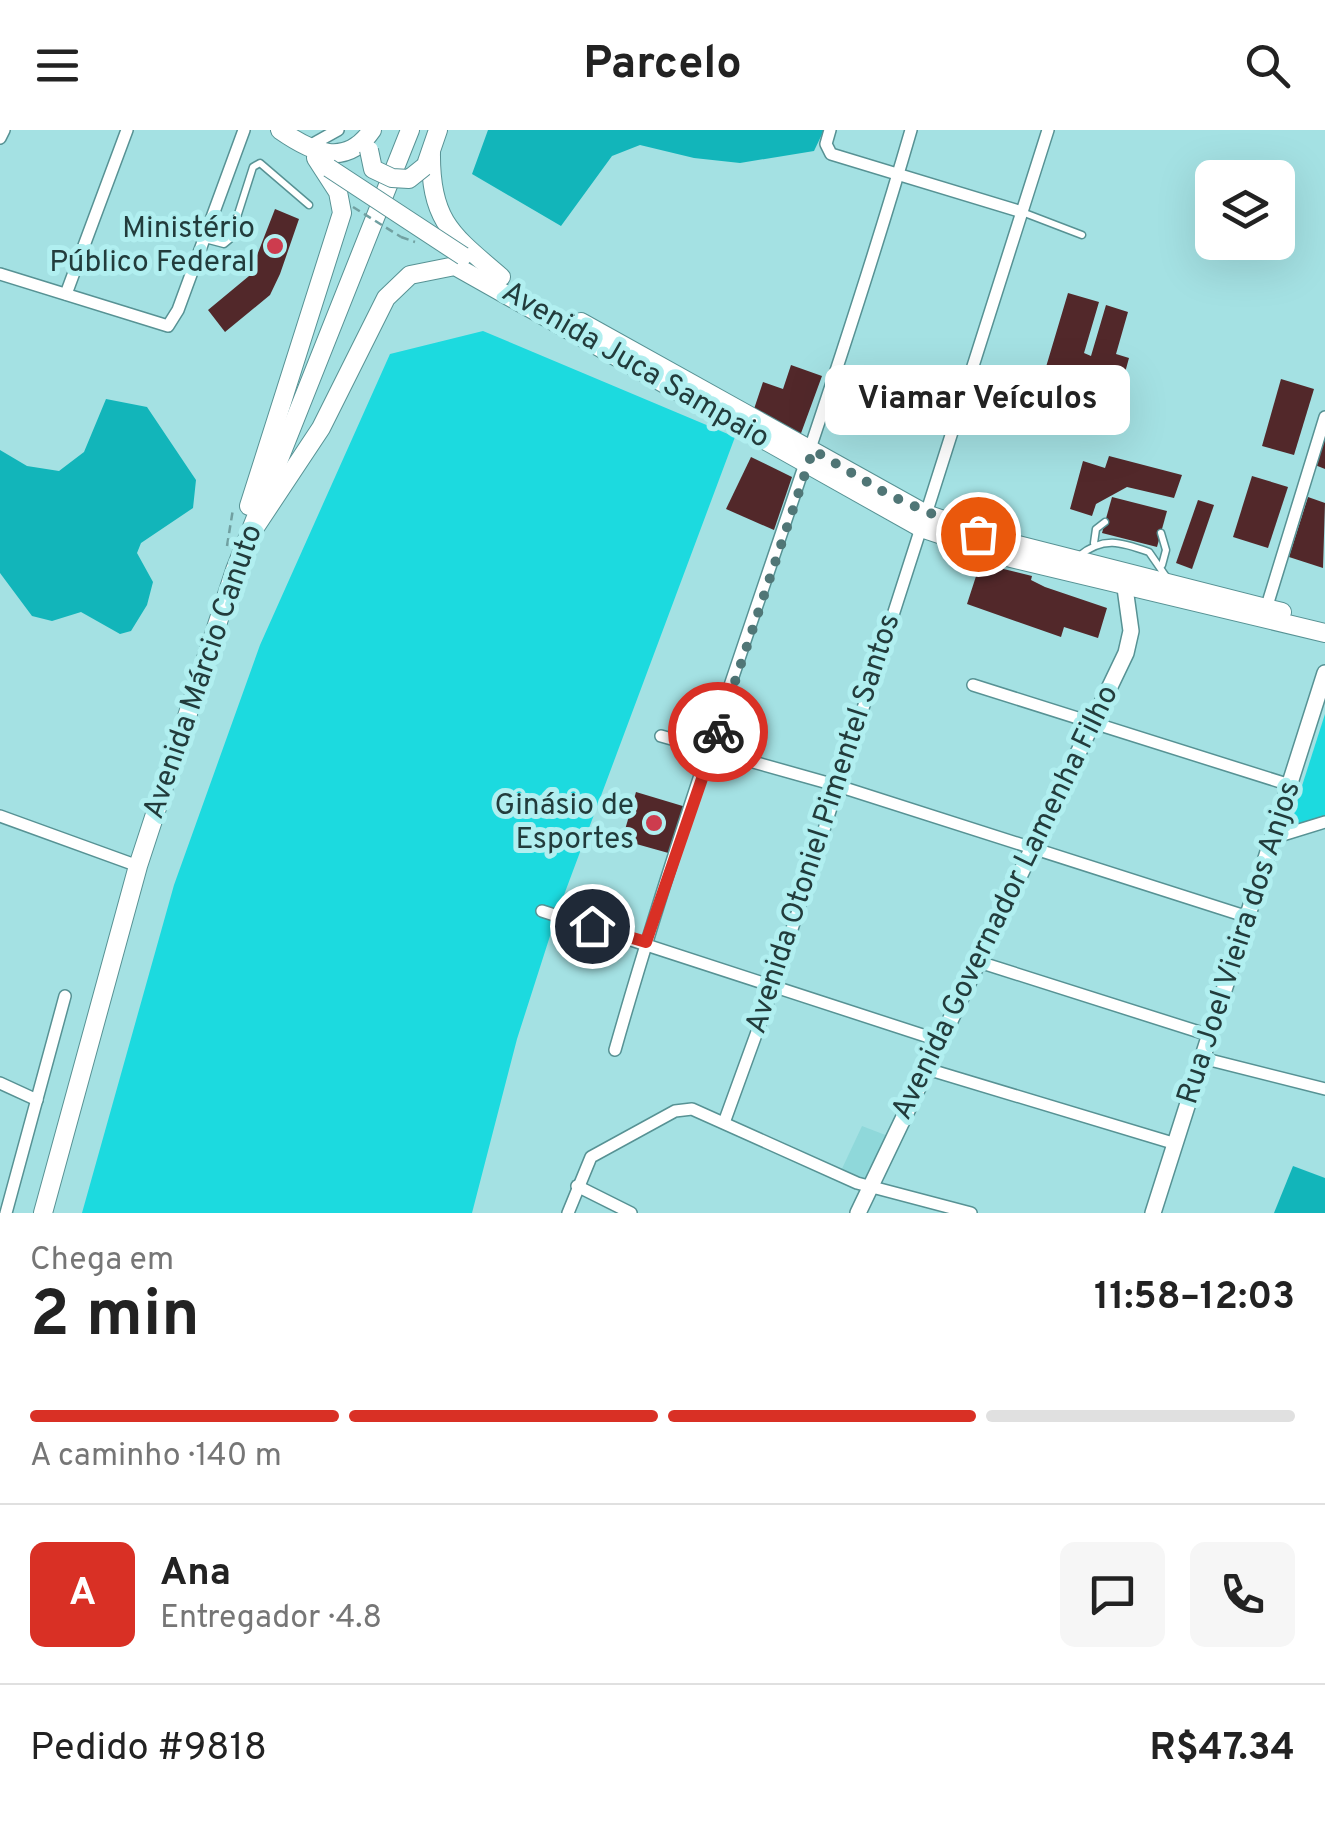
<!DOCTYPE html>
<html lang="pt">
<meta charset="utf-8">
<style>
:root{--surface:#fff;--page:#f6f6f6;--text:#222;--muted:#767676;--line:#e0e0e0;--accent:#d93025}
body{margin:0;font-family:Overpass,sans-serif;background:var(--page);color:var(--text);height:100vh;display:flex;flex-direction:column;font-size:38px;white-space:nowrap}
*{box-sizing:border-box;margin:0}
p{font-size:32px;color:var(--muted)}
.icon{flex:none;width:55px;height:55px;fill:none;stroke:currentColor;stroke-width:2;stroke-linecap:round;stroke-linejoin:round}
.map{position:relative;height:1083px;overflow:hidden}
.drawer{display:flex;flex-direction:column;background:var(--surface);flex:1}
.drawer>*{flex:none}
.controls{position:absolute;left:1195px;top:30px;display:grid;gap:20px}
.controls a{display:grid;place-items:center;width:100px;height:100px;border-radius:15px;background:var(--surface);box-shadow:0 10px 40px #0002;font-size:50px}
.pin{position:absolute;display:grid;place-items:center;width:85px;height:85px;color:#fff;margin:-42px;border:5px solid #fff;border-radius:50%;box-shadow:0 2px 10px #0007}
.courier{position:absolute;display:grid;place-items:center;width:100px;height:100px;margin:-50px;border:8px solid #d93025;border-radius:50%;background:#fff;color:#222;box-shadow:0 2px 12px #0007}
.bubble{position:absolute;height:70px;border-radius:15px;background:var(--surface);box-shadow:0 10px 40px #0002;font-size:32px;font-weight:700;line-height:70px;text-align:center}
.head em{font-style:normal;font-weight:700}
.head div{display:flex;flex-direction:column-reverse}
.head{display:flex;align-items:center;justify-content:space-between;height:170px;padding:0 30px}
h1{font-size:65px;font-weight:700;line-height:75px}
.bar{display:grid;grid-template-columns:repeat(4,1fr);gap:15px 10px;align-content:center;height:120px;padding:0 30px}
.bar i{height:12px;border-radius:8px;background:var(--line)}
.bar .selected{background:var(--accent)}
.bar p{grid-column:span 4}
.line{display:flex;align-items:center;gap:25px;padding:0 30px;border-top:2px solid var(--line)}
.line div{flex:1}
.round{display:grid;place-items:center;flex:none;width:105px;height:105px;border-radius:15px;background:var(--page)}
header{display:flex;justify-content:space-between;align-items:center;height:130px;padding:0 30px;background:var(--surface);font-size:45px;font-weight:700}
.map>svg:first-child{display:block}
.built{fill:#8fd8da}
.green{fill:#1cdadf}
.forest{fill:#12b5ba}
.building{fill:#52282a}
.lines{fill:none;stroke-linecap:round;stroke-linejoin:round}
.service-casing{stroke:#579294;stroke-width:9}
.minor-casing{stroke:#579294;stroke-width:14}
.tertiary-casing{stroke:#579294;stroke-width:18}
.secondary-casing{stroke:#579294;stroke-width:20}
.primary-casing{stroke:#579294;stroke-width:20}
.path{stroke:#71a0a1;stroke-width:2.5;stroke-dasharray:8 5;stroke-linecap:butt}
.service{stroke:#fff;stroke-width:6}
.minor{stroke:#fff;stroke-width:11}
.tertiary{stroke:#fff;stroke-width:15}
.secondary{stroke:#fff;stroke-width:18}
.primary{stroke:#fff;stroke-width:18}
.secondary-bridge-casing{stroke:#579294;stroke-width:20;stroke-linecap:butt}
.primary-bridge-casing{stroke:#579294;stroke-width:20;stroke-linecap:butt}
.path-bridge{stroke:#71a0a1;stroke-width:2.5;stroke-dasharray:8 5;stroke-linecap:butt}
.secondary-bridge{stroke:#fff;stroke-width:18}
.primary-bridge{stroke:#fff;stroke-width:18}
.done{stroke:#507676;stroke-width:10;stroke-dasharray:0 18}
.route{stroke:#d93025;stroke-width:12}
.poi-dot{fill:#cd3c4e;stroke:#b1eff0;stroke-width:4}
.labels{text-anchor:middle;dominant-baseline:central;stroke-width:10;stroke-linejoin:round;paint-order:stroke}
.poi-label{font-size:30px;fill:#223c3c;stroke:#b1eff0;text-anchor:end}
.street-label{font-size:30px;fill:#223c3c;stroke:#b1eff0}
</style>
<header><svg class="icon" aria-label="menu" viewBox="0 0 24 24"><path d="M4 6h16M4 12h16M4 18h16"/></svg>Parcelo<svg class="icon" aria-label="search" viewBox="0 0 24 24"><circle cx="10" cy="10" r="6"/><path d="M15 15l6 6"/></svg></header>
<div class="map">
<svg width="1325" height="1083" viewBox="0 0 1325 1083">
<rect width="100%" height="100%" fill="#a4e1e3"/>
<path class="built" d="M862,996L888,1006L866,1055L840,1043Z"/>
<g class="green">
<path d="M483,201L735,307L558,781L517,909L472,1083H82L174,755L260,515L390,224Z"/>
<path d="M1325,584V694L1285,709Z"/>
</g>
<g class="forest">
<path d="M488,0H824L814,21L740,33L694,28L640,15L612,26L561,96L472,44Z"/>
<path d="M106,269L147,277L196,350L193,378L141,413L137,423L153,452L147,475L131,501L120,504L81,482L52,491L32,486L0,443V320L27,336L59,341L84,322Z"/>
<path d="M1293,1036L1325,1048V1083H1274Z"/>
</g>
<g class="building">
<path d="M275,79L299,89L280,144L270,165L225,202L208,180L249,146Z"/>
<path d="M1068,163L1099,172L1084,223L1091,226L1106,175L1128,182L1116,224L1129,228L1112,290L1107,288L1101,305L1071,292L1085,244L1080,243L1062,289L1032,284Z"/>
<path d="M791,235L822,246L800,306L754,279L763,252L783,259Z"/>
<path d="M1281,249L1314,259L1294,325L1262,316Z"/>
<path d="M1324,307L1325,308V339L1315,335Z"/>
<path d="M1109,326L1182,345L1174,368L1127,357L1096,374L1092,386L1070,379L1083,331L1105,338Z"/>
<path d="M751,327L792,347L774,400L726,379Z"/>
<path d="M1252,346L1288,357L1268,418L1233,407Z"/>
<path d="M1112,367L1167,381L1157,417L1102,403Z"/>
<path d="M1308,367L1325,373L1323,438L1289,427Z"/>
<path d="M1198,370L1214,375L1192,439L1176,433Z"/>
<path d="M987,435L1032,446L1031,450L1045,457L1107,478L1098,508L1064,497L1061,507L967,474L979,437Z"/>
<path d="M636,662L686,677L672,724L622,710Z"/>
</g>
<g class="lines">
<g class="service-casing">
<g id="service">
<path d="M1022,82L1082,105"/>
<path d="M205,109L224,114L230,109L253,37L260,33L309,75"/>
<path d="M1161,403L1166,420L1162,435"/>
<path d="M1094,413L1096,399L1105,392"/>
<path d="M1079,426C1103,406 1121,412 1149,422L1167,448"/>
</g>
</g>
<g class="minor-casing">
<g id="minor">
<path d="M830,0L826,14L831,24L1022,82"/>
<path d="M0,8L4,0"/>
<path d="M311,15L338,0"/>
<path d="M0,144L168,196L178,180L244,0"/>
<path d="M66,164L127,0"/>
<path d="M926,384L1048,0"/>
<path d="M1266,479L1325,287"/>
<path d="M973,555L1290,655"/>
<path d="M661,606L835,655L1248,787"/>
<path d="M0,686L138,736"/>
<path d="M1273,708L1325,692"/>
<path d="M542,781L941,911"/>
<path d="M979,832L1212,906"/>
<path d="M615,920C703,610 821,310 911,0"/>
<path d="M1206,929L1325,959"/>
<path d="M927,939L1176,1014"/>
<path d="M0,953L37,970"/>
<path d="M725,990L774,855L921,398"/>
<path d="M577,1056L631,1083"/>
<path d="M6,1083L65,866"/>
<path d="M568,1083L591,1027L675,981L692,979L857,1053L971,1083"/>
</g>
</g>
<g class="tertiary-casing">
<g id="tertiary">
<path d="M858,1083L1126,523L1131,501L1125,458"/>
<path d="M1153,1083L1325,543"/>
</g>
</g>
<g class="secondary-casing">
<g id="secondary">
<path d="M581,192L926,384L1014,414L1282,482"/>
<path d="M252,402L321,298L386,168L410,145L455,136L921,398L1011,428L1325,503"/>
</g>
</g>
<g class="primary-casing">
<g id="primary">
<path d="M280,0C313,23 346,38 372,0"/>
<path d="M431,22C430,91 452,105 501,147"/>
<path d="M427,32L438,0"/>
<path d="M249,376L342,83L338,62L316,28"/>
<path d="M43,1083L138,736L235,440L410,0"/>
</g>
</g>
<g class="path">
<path d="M401,107L415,112"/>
<path d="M227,416L233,379"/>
</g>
<use href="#service" class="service"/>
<use href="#minor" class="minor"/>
<use href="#tertiary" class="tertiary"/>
<use href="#secondary" class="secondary"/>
<use href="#primary" class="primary"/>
<g class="secondary-bridge-casing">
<path id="secondary-bridge" d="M329,38L463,126"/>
</g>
<g class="primary-bridge-casing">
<path id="primary-bridge" d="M369,20L373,39L392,48L409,49L424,37"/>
</g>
<path class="path-bridge" d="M353,77L401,107"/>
<use href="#secondary-bridge" class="secondary-bridge"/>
<use href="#primary-bridge" class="primary-bridge"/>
</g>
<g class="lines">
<path class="done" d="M718,602L813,320L889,365L978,404"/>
<path class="route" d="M592,796L646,812L718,602"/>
</g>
<g class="poi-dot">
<circle cx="275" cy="116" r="10"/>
<circle cx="654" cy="693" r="10"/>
</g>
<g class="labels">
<g class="poi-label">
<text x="255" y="99">Ministério<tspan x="255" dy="34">Público Federal</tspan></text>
<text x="634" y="676">Ginásio de<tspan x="634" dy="34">Esportes</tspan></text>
</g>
<g class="street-label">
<text transform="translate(635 236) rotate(30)">Avenida Juca Sampaio</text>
<text transform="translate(204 542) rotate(-71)">Avenida Márcio Canuto</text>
<text transform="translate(824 694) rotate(-72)">Avenida Otoniel Pimentel Santos</text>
<text transform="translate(1006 773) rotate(-64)">Avenida Governador Lamenha Filho</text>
<text transform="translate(1240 813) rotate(-72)">Rua Joel Vieira dos Anjos</text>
</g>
</g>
</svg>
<div class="controls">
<a><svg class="icon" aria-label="layers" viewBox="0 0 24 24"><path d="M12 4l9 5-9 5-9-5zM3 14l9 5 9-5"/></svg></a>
</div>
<div class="pin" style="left:978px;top:404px;background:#ea580c"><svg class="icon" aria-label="bag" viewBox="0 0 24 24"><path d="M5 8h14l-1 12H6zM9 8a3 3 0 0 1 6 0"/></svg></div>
<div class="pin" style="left:592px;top:796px;background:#1f2937"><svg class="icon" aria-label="home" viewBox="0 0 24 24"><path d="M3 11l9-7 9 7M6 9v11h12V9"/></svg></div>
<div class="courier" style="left:718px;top:602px"><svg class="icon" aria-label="bike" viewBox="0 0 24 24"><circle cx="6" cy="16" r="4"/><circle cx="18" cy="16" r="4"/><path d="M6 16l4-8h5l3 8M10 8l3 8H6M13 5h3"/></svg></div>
<div class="bubble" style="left:825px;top:235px;width:305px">Viamar Veículos</div>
</div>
<section class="drawer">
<div class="head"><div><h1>2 min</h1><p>Chega em</p></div><em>11:58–12:03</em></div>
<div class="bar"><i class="selected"></i><i class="selected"></i><i class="selected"></i><i></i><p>A caminho · 140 m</p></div>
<div class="line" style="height:180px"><b class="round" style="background:var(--accent);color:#fff">A</b><div><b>Ana</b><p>Entregador · 4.8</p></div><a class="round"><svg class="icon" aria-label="chat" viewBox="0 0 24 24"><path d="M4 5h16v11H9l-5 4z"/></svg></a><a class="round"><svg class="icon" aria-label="phone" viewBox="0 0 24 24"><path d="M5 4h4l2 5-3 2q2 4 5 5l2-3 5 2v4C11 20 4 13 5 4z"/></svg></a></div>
<div class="line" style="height:130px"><div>Pedido #9818</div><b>R$47.34</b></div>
</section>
